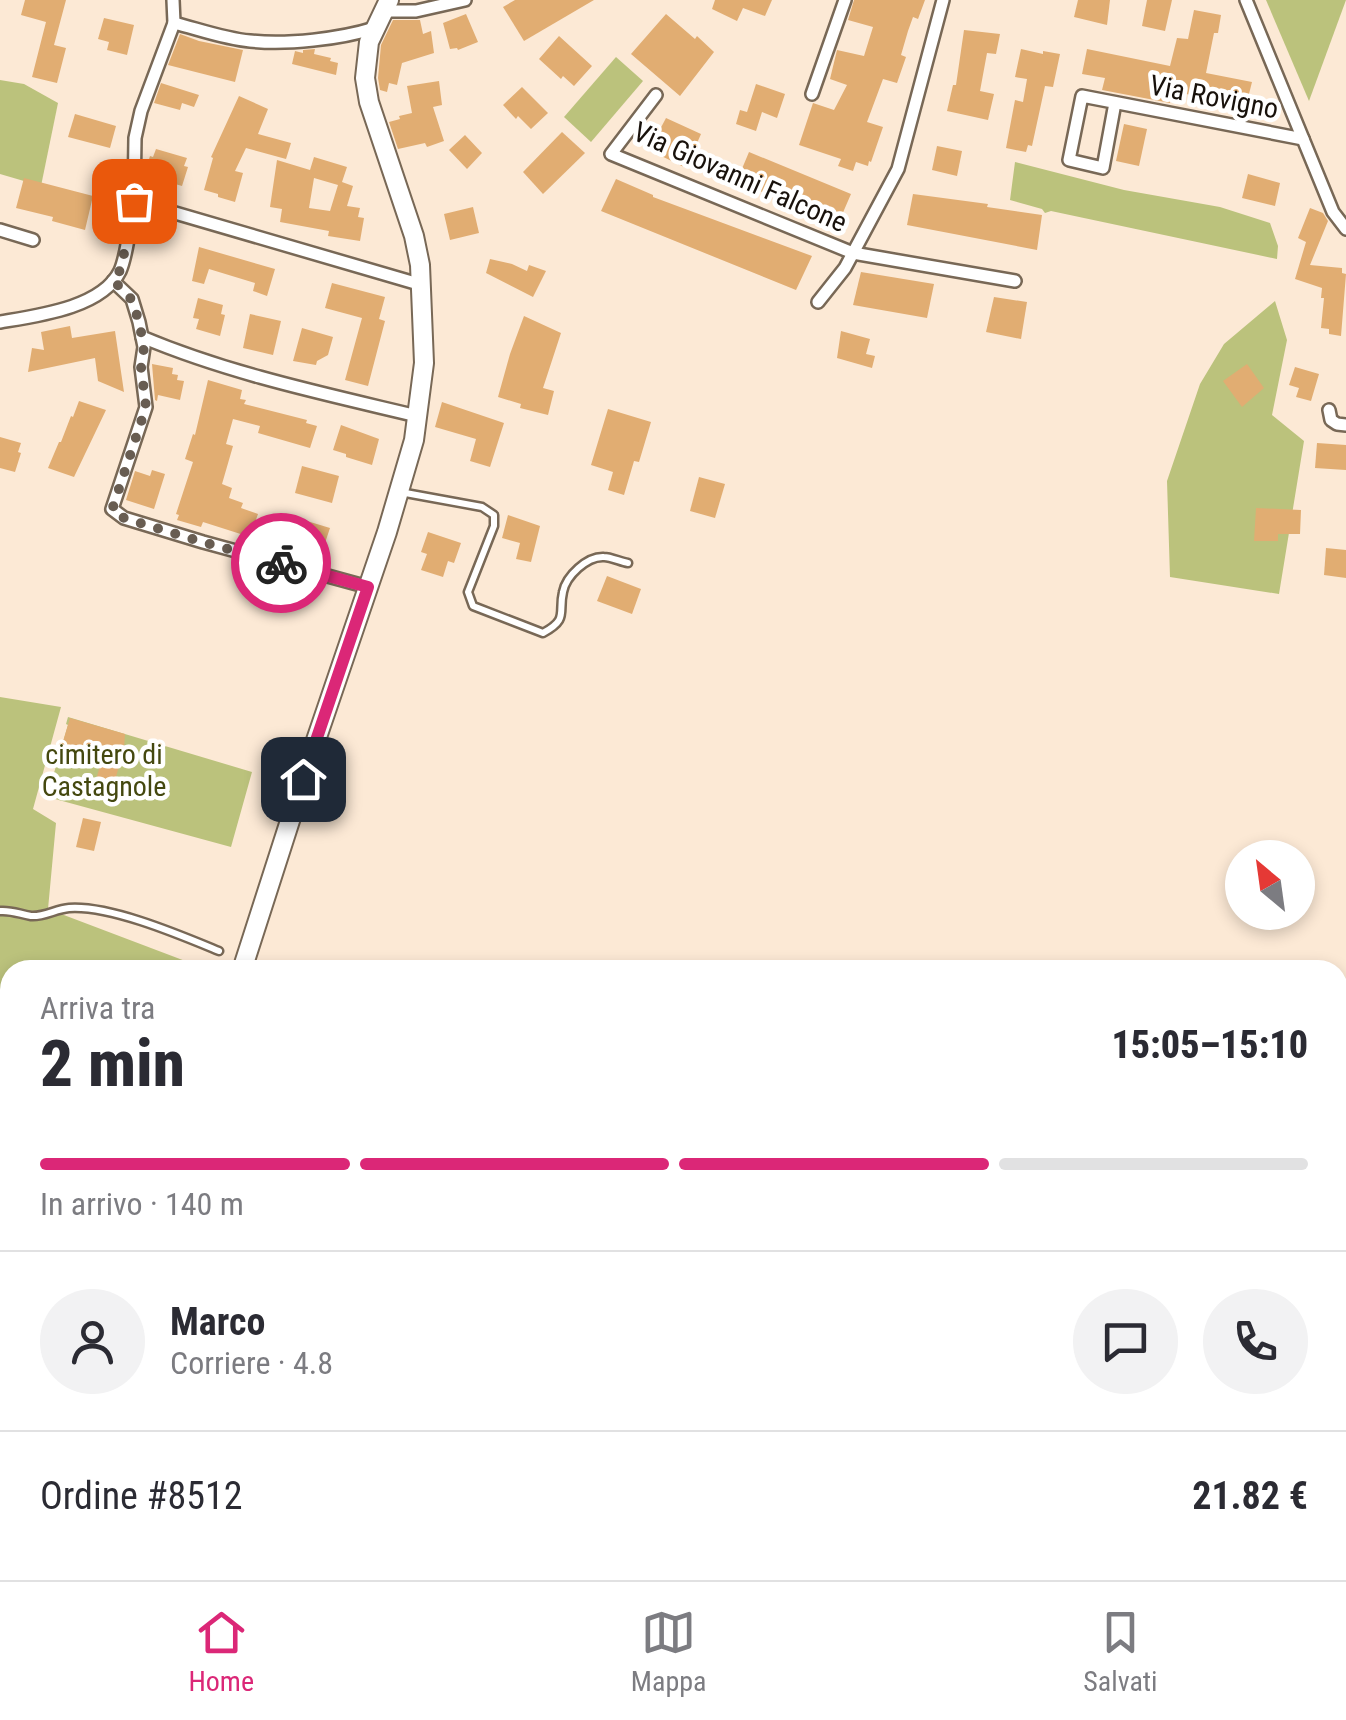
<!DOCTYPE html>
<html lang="it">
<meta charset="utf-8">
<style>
:root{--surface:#fff;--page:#f2f2f3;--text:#2b2b33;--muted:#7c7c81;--line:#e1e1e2;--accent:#db2777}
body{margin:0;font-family:"Roboto Condensed",sans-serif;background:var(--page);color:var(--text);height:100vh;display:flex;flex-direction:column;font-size:38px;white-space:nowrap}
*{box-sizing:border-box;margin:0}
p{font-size:32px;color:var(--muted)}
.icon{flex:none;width:55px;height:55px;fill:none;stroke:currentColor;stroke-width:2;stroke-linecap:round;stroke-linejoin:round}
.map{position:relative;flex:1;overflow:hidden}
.sheet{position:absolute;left:0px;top:960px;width:1348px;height:620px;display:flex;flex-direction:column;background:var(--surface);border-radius:30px 30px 0 0;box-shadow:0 5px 15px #0003}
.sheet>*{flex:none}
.needle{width:65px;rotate:331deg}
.buttons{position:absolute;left:1225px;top:840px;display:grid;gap:20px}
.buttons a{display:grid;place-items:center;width:90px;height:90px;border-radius:50%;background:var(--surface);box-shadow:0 5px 15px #0003;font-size:50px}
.pin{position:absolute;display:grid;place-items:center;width:85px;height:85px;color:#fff;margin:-42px;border-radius:20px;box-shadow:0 5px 15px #0006}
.courier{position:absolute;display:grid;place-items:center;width:100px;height:100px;margin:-50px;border:8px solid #db2777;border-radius:50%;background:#fff;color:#222;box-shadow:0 2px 12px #0007}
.headline em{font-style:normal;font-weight:800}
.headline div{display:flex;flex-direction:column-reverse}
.headline{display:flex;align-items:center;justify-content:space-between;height:170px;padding:0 40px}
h1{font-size:65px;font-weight:800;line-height:75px}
.bar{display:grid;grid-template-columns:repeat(4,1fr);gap:15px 10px;align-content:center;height:120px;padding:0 40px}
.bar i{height:12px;border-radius:8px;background:var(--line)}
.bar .selected{background:var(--accent)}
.bar p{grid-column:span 4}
.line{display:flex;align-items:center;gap:25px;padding:0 40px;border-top:2px solid var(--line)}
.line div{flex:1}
.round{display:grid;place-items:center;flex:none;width:105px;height:105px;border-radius:52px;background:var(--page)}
.menu{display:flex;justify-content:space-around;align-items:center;height:140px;border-top:2px solid var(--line);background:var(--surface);font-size:28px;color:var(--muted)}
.menu a{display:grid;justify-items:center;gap:5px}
.menu .selected{color:var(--accent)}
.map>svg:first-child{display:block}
.green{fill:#bbc27c}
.water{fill:#86e6ff}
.building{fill:#e1ad72;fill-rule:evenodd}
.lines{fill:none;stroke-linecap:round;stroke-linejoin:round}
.lane-casing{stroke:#786856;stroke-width:11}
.street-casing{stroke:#786856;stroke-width:16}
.secondary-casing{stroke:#786856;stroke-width:22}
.lane{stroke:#fff;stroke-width:6}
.street{stroke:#fff;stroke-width:11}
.secondary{stroke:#fff;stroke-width:18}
.done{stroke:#685d52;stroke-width:10;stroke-dasharray:0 18}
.route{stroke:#db2777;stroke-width:12}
.labels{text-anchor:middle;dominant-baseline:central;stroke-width:9;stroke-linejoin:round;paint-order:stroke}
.street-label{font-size:28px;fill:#18110b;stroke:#fff}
.park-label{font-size:28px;fill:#44480f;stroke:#fff}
</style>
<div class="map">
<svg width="1346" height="1580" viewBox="0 0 1346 1580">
<rect width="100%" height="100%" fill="#fce9d5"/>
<g class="green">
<path d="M1266,0H1346L1309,101Z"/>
<path d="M616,57L643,81L591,142L564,117Z"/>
<path d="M0,80L24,84L58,103L41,186L0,174Z"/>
<path d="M1015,162L1124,190L1220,207L1270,223L1278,246L1277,259L1051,211L1045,213L1042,209L1010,200Z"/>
<path d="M1275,301L1287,340L1272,415L1304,441L1279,594L1170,577L1167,481L1200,384L1224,344Z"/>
<path d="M0,697L61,707L33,809L56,823L48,909L209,970H10V1029L0,1023Z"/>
<path d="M68,717L252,772L231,847L44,796L46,790H49L68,725L66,724Z"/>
<path d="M10,1206V1570H45L42,1580H0V1243Z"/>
</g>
<path class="water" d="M0,1023L10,1029V1206L0,1243Z"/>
<g class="building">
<path d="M25,0H66L54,45L66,48L57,83L32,77L46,22L21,15Z"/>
<path d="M515,0H594L524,41L503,7Z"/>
<path d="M715,0H772L765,16L743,8L737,21L712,9Z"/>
<path d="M854,0H925L918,19L913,17L908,31L901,55L906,57L897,83L883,79L867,122L883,127L871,162L869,161L868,166L856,162L853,171L838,166L841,159L799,145L813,103L834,110L847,85L830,79L837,50L864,56L873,27L848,20Z"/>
<path d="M1078,0H1110L1107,25L1074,17Z"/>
<path d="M1147,0H1172L1165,31L1142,26Z"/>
<path d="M1194,10L1221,15L1218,33H1214L1206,73L1252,82L1246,106L1171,91L1170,103L1102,90L1105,78L1082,74L1087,49L1170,66L1177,38L1188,39Z"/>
<path d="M466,14L478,42L458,50L457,48L450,49L443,23Z"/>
<path d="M666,14L695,39L697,36L714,52L680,96L631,54Z"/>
<path d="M104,18L134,25L127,55L107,50L109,42L98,39Z"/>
<path d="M393,20H420L423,34L431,31L434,53L402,63L397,85L389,83L387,92L380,90L378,78L381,45Z"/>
<path d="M964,30L1000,34L996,54L987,53L980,91L994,94L988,120L947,111L953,85H956Z"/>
<path d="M180,34L199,41L243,50L235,82L168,65Z"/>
<path d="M559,36L592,66L574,86L563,76L561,79L539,59Z"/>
<path d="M315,49L314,54L331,58L330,61L338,63L336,75L292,64L295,51L303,53V50Z"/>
<path d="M1021,49L1043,54V51L1060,54L1053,87L1045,86L1032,146L1028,145L1026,152L1006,148L1015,100L1023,102L1027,79L1015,77Z"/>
<path d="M439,81L442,105L433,107L444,141L427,147L425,143L398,149L389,122L400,119L399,116L412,113L407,86Z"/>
<path d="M161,83L199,95L194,107L182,103L180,110L154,103Z"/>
<path d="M756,84L785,94L777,118L762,112L756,131L736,124L740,110L747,112Z"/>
<path d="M522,87L548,113L531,129L518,116L516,119L503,105Z"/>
<path d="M239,96L268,109L258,134L291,143L286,159L246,148L235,171L243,173L235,202L218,197V194L204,190L213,158L211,157Z"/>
<path d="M75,114L116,126L110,148L68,137Z"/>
<path d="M666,118L701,134L686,168L649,150Z"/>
<path d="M1124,124L1147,129L1139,166L1116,161Z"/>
<path d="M562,132L585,153L543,194L523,172Z"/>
<path d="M465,135L482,153L467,169L449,150Z"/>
<path d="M937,146L962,151L957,176L932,170Z"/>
<path d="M156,149L187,158L184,166L188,167L182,186L144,175L150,156L153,157Z"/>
<path d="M749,152L851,194L838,224L780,198L736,183Z"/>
<path d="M314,157L347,167L342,182L353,186L347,206L360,208L358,217L364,218L360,241L328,236L329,231L280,222L282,209L270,207L277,160L310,170ZM314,178L338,185L330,211L309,208Z"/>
<path d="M1248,174L1280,183L1275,206L1242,198Z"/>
<path d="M24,178L93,196L85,230L52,221L53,217L16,208Z"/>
<path d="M616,179L653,195V197L812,256L796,290L601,211Z"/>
<path d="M913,194L988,204L987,207L1042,215L1037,250L907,225Z"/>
<path d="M473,207L479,233L450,240L444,214Z"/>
<path d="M1310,208L1323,213L1328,221L1310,265L1342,268V273L1346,274L1341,336L1329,334V329L1321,328L1324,298H1321L1322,288L1295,279L1306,242L1298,238Z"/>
<path d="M199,247L275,269L267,296L253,291L255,283L209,269L204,284L192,281Z"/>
<path d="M490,259L512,264L527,271L529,265L546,271L533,297L486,273Z"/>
<path d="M861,272L934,284L927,318L853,305Z"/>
<path d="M332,283L385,297L379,319L385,321L368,386L345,380L362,318L325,308Z"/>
<path d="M994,297L1027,302L1021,339L986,332Z"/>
<path d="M198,298L223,305L221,314L225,315L220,336L196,329L199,319L193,318Z"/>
<path d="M250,314L281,321L273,355L243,348Z"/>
<path d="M524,316L561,333L543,388L554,391L548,415L520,408L521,404L498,397L510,354Z"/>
<path d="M70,326L72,338L115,331L124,392L98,381L95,358L28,372L32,348L44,350L41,332Z"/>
<path d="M302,328L333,337L328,355L317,361L316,365L293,361Z"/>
<path d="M841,331L870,339L866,354L875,356L872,368L837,358Z"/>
<path d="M152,364L173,368L172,374L178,375L177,380L184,381L180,400L158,395L157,401L155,400Z"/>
<path d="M1247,364L1264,388L1242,407L1223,381Z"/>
<path d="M1295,367L1319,374L1311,401L1296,397L1299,388L1289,385Z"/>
<path d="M208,380L242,390L240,399L246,400L244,404L307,420L306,423L317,426L310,448L258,433L260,426L233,419L226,444L233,446L222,484L232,488L229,498L243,503L241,508L258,514L250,537L203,522L201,527L177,520L179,515L176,514L193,462L185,459L193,434L195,435Z"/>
<path d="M79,401L106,410L74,477L48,468L59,442H61L71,416L73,417Z"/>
<path d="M442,402L504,423L490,467L470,461L476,439L435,427Z"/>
<path d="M608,409L651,422L639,462L634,461L624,495L608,490L613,472L591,465Z"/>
<path d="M341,425L379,439L372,465L346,457V454L333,450Z"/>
<path d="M0,437L21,443L18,452L21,453L15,472L0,468Z"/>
<path d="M1317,443L1346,445V470L1315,468Z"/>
<path d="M302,466L339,476L332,503L295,493Z"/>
<path d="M152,470L165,474L154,509L126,500L135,471L150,476Z"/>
<path d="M699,477L725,484L715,518L690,511Z"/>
<path d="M1256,508L1301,510L1300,534H1278V541H1254Z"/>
<path d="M508,515L540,526L531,562L516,559L520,543L502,538Z"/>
<path d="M297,518L330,528L321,555L289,544Z"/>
<path d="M428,532L461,543L454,563L448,561L443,577L421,570L427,554L421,552Z"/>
<path d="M1326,548L1346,550V578L1324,575Z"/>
<path d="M607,576L641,589L632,614L597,601Z"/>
<path d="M70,718L125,734L124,748L109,802L91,797L102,759L61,748Z"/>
<path d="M83,818L101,822L94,851L76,847Z"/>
</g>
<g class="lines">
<g class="lane-casing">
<g id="lane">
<path d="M400,492L482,507L494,515V526L468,592L473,606L543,633C569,619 558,613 563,592C566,576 587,556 604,557C611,557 621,562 628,563"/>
<path d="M0,911C12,910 19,914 31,916C44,917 56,909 69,908C110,905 180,935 219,951"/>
</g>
</g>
<g class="street-casing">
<g id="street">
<path d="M173,0L174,23C198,29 225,39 250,41C287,45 340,39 375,28"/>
<path d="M1246,0L1333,212L1346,229"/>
<path d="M383,11H416L465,0"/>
<path d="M812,94L845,0"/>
<path d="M656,95L611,154L853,253L1015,281"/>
<path d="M1115,103L1103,168L1069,160L1082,96L1303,139"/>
<path d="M134,201L135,138L141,111L174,23"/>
<path d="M0,230L33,240"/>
<path d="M113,281L132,299L139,322L144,347L141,367L146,407L112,509L124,518L203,542L368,587"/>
<path d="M818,302L845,268L898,169L943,0"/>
<path d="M0,322C36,316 102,308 120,271C128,253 130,221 134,201L422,285"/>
<path d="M142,337C230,374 325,394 417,416"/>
<path d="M1329,410L1331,420L1337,424L1346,425"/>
</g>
</g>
<g class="secondary-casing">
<g id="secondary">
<path d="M242,970L314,746L387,532L414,440L424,363L420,265L414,236L369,102L365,78L369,42L389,0"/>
<path d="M63,1580L66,1570"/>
</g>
</g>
<use href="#lane" class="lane"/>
<use href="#street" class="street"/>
<use href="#secondary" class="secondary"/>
</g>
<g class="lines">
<path class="done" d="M134,201L121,269L113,280L132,300L139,322L144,347L141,367L146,407L112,510L124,518L202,542L281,563"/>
<path class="route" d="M281,563L368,587L303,779"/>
</g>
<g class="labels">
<g class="street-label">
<text transform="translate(1214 97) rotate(11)">Via Rovigno</text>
<text transform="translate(740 177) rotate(24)">Via Giovanni Falcone</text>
</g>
<g class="park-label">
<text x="104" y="754">cimitero di<tspan x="104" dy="32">Castagnole</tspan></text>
</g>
</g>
</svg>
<div class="buttons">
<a><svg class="needle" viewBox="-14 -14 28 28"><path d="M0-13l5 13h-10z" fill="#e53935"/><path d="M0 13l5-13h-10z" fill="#7c7c81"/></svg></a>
</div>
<div class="pin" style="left:134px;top:201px;background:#ea580c"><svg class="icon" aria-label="bag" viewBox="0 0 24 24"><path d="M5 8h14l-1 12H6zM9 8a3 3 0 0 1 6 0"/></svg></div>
<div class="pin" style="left:303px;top:779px;background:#1f2937"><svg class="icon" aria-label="home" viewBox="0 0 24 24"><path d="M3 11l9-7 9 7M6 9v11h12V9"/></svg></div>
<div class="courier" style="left:281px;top:563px"><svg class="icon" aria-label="bike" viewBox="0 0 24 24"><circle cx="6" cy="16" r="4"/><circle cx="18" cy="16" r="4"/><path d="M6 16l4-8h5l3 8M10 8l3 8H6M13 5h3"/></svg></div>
<section class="sheet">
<div class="headline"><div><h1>2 min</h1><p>Arriva tra</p></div><em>15:05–15:10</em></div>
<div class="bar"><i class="selected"></i><i class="selected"></i><i class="selected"></i><i></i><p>In arrivo · 140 m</p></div>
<div class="line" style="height:180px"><a class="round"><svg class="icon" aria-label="person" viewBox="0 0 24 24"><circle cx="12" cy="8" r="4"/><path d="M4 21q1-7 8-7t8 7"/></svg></a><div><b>Marco</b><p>Corriere · 4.8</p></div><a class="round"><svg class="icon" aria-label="chat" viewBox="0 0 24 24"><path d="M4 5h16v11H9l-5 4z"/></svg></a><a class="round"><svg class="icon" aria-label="phone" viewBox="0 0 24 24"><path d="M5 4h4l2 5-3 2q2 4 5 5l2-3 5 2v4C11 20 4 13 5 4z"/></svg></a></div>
<div class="line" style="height:130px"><div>Ordine #8512</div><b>21.82 €</b></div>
</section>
</div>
<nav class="menu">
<a class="selected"><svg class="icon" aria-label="home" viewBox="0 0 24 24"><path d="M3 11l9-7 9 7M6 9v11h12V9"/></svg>Home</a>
<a><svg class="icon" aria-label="map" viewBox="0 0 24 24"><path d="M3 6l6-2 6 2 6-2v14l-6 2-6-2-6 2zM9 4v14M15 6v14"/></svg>Mappa</a>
<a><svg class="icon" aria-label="saved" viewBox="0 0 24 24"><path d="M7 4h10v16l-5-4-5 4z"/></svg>Salvati</a>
</nav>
